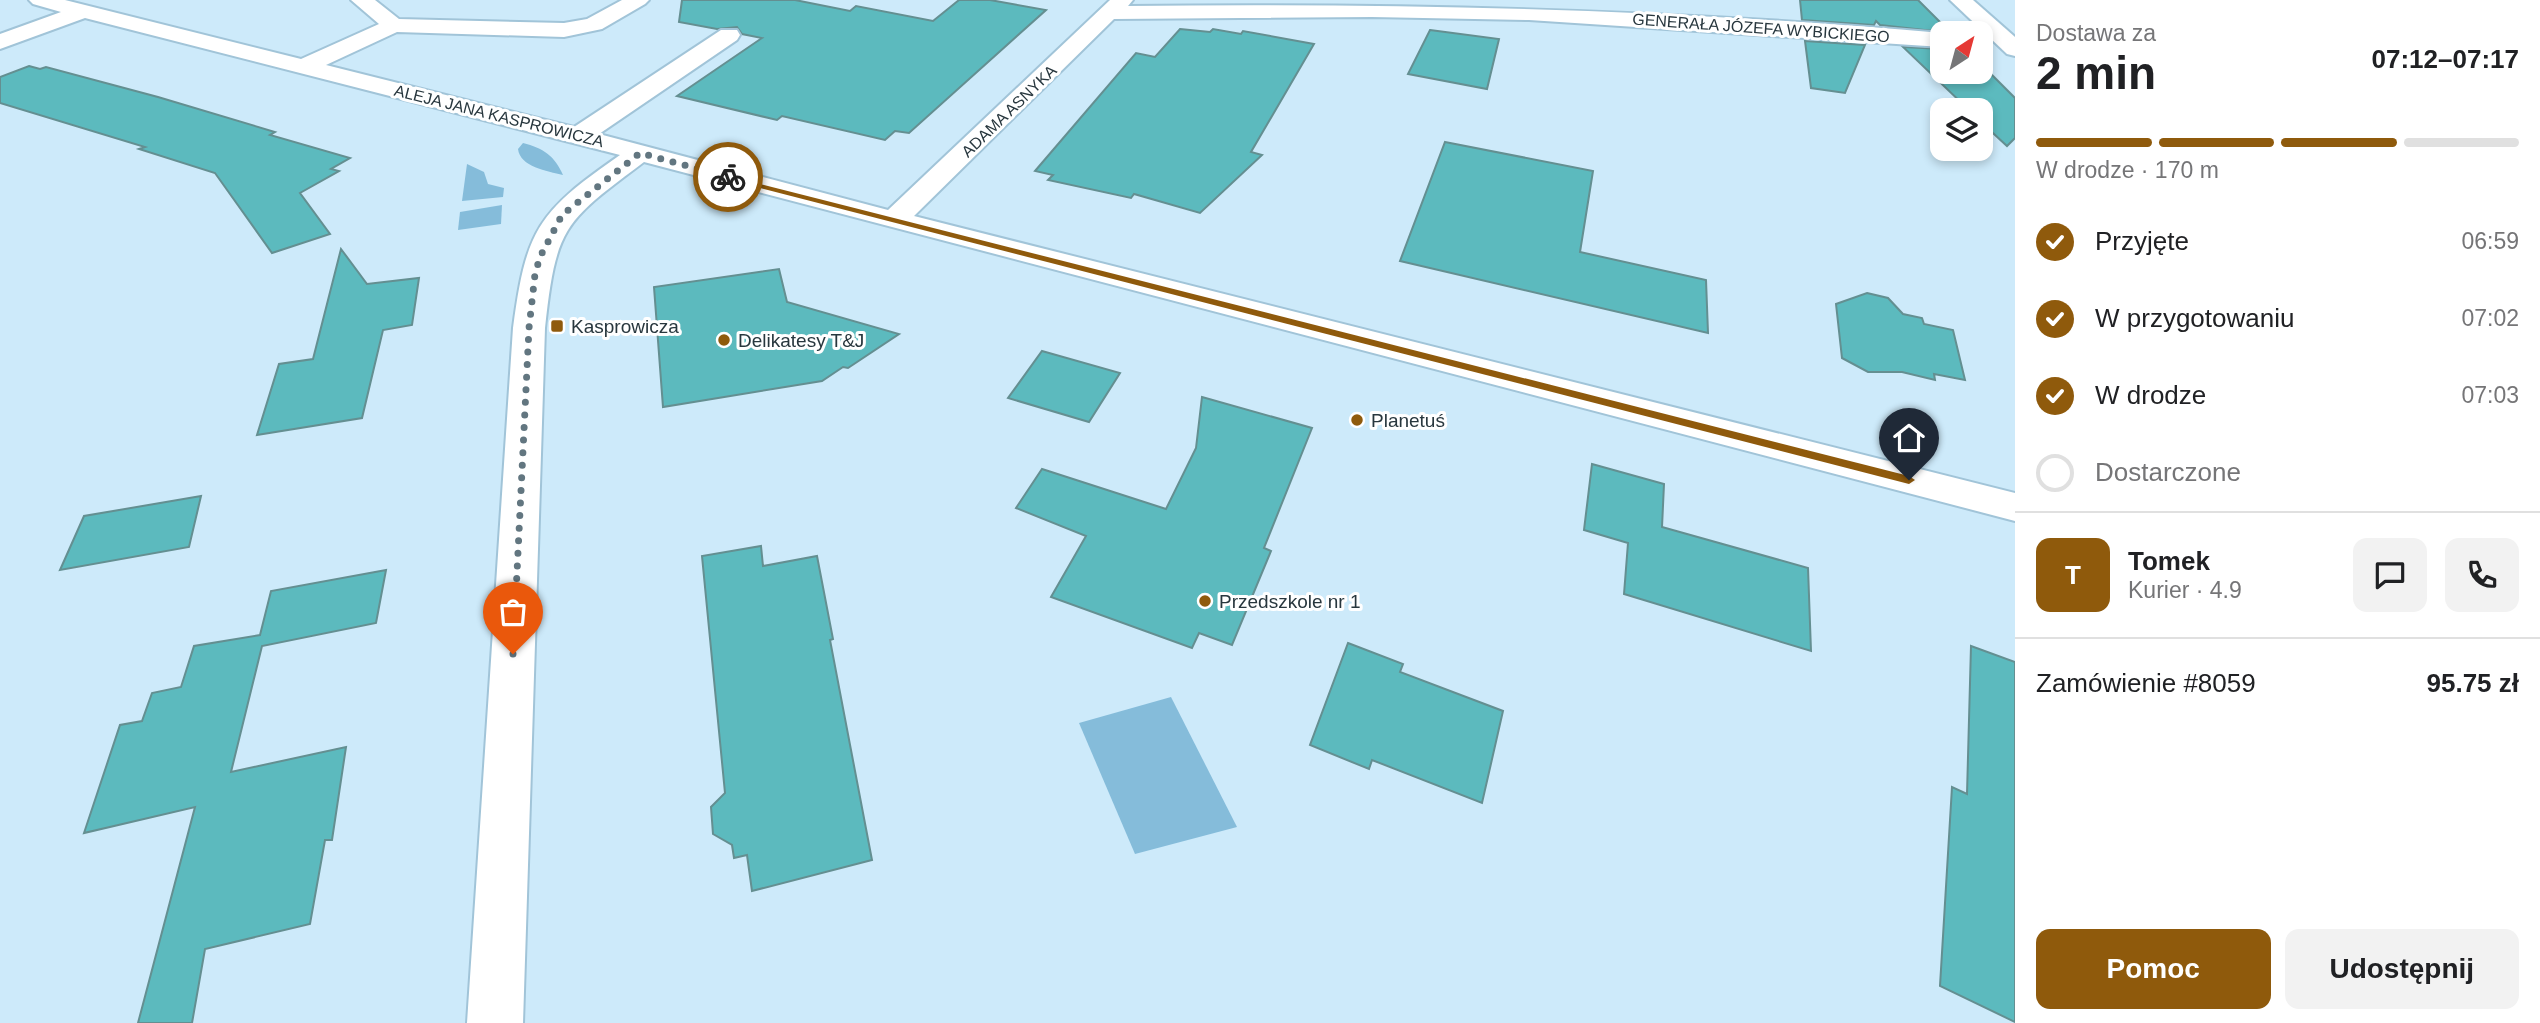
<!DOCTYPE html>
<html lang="pl">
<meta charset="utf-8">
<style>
:root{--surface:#fff;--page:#f2f2f2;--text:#202124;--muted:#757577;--line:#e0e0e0;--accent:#8f5a0c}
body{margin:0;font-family:Arial,sans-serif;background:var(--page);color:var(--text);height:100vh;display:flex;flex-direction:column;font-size:26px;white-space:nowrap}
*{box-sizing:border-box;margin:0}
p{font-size:23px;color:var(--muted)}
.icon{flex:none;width:38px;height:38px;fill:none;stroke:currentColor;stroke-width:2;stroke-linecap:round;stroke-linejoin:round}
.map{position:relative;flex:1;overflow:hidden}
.sheet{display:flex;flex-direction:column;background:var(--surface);width:525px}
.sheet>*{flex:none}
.needle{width:46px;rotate:36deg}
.controls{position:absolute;left:1930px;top:21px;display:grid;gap:14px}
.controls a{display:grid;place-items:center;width:63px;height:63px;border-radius:14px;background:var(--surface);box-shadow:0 4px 10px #0003;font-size:35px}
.pin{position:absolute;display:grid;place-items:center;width:60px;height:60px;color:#fff;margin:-72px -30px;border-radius:50% 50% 50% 0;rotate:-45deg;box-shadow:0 0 7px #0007}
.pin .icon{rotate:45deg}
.courier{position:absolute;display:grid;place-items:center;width:70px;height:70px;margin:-35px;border:5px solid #8f5a0c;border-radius:50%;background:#fff;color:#222;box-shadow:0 2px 9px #0007}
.head em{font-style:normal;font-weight:700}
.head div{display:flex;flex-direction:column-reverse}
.head{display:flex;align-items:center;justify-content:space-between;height:119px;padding:0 21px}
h1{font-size:46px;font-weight:700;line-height:52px}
.bar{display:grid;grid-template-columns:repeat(4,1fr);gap:10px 7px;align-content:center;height:84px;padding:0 21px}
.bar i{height:9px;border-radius:5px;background:var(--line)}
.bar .on{background:var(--accent)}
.bar p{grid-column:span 4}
.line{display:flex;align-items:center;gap:18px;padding:0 21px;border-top:2px solid var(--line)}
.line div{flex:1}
.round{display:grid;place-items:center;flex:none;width:74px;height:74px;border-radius:14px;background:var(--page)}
ol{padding:0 21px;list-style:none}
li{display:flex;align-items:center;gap:21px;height:77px}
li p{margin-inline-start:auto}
li .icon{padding:7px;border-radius:50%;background:var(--accent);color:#fff;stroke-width:4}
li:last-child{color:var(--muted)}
li i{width:38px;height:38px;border:4px solid var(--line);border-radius:50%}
.primary-button{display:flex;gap:14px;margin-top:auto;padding:14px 21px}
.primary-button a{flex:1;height:80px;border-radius:14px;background:var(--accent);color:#fff;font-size:28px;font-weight:700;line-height:80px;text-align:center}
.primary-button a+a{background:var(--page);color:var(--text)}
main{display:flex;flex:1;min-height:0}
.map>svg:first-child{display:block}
.green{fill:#85bcda}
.building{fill:#5cbabe;stroke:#648f91;stroke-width:2}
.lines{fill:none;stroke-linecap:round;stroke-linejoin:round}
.minor-casing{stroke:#a1c4d8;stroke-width:4}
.minor{fill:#fff;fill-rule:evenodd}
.route{fill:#8f5a0c}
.done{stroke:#627680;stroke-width:7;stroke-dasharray:0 12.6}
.poi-dot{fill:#8f5a0c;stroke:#fff;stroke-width:2.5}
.labels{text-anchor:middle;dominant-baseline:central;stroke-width:6;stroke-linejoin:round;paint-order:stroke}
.far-street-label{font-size:16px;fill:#28373e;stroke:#fff}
.poi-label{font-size:19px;fill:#28373e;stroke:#fff;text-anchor:start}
</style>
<main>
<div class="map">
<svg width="2015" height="1023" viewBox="0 0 2015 1023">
<rect width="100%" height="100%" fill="#cdeafa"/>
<g class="green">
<path d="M523,143C543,148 555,156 563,175C547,171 520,167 518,149Z"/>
<path d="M467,164L484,172L488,184L504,188L503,197L462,201Z"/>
<path d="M502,205L501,224L458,230L460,212Z"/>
<path d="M1171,697L1237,827L1135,854L1079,723Z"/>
</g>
<g class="building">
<path d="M682,0H795L850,11L856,6L933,21L959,0H990L1046,10L909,133L895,131L885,140L782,116L777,120L677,96L762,38L742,34L737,27L717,29L679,22Z"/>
<path d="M1800,0H1918L1951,33L1880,25L1876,21L1874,25L1802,20Z"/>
<path d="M1180,29L1210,32L1213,29L1241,34L1243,31L1314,44L1251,152L1262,155L1200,213L1134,194L1131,198L1048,180L1053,175L1035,171L1136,53L1155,57Z"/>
<path d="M1430,30L1499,39L1487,89L1408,74Z"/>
<path d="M1805,41L1865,45L1845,93L1811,88Z"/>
<path d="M1903,47L1942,49V72H1981V64L2015,98V138L2007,146L1981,122V110H1969Z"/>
<path d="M29,66L40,69L46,67L158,97L275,132L270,135L350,158L331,169L339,171L300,193L330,234L272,253L215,173L139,149L145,147L0,103V77Z"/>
<path d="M1445,142L1593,171L1580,252L1706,280L1708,333L1400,261Z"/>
<path d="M341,249L367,284L419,278L412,325L383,330L362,418L257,435L279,364L313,359Z"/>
<path d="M779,269L787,302L899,334L848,368L843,367L822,381L663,407L654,287Z"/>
<path d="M1867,293L1888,298L1903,314L1922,318L1924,324L1953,330L1965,380L1934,374L1935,380L1902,372H1868L1842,358L1836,304Z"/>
<path d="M1042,351L1120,373L1089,422L1008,398Z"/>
<path d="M1202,397L1312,428L1264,548L1271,551L1232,645L1199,633L1192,648L1051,597L1086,536L1016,508L1042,469L1166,509L1196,448Z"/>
<path d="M1592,464L1664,484L1662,527L1808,568L1811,651L1624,594L1628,543L1584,530Z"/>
<path d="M201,496L189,547L60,570L84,516Z"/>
<path d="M761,546L763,566L817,556L833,639L830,640L872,860L752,891L747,855L734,858L732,845L713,834L711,807L725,793L702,556Z"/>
<path d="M386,570L376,623L262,646L231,772L346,747L332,840H325L310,924L205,949L192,1023H138L195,807L84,833L120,725L142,721L152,693L181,687L194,646L260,635L271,591Z"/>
<path d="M1348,643L1403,664L1400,672L1503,711L1482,803L1372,760L1369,769L1310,745Z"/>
<path d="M1971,646L2015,662V1022L1940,986L1952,787L1967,794Z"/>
</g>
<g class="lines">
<g class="minor-casing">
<g id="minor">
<path d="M29,0H65L301,59L379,24L351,0H375L399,19L564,23L587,19L622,0H649L645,4L602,29L564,37L397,32L326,65L574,127L721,30H737L740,35L737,40L599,134L888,210L1110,0H1133L1128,6C1400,3 1671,9 1942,33V47L1529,20L1372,17L1114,19L914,216L2015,493V521L644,162C564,222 556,226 545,328L523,1023H467L513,328C526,229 538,212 620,155L85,18L0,49V34L61,12L33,4Z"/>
<path d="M1950,0H1973L2015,37V56L2007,54Z"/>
</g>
</g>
<use href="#minor" class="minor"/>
</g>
<path class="route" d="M725,175L1909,476L1915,480L1909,484L725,179Z"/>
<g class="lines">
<path class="done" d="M513,654L529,328L535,274L540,257L562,215L640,153L728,177"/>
</g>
<g class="poi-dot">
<rect x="550" y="319" width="14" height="14" rx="3.5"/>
<circle cx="724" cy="340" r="7"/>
<circle cx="1357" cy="420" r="7"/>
<circle cx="1205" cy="601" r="7"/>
</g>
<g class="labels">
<g class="far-street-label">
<text transform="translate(1761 28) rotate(4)">GENERAŁA JÓZEFA WYBICKIEGO</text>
<text transform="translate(1009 111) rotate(-44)">ADAMA ASNYKA</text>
<text transform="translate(499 116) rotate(14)">ALEJA JANA KASPROWICZA</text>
</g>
<g class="poi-label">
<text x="571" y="326">Kasprowicza</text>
<text x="738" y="340">Delikatesy T&amp;J</text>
<text x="1371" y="420">Planetuś</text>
<text x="1219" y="601">Przedszkole nr 1</text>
</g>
</g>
</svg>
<div class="controls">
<a><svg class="needle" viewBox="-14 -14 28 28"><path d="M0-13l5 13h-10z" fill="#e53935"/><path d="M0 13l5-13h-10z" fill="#757577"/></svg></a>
<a><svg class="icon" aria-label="layers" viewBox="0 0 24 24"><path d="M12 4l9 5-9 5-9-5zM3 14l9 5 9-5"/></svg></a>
</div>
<div class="pin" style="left:513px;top:654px;background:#ea580c"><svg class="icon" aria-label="bag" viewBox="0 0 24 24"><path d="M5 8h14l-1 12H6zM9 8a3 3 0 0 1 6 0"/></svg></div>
<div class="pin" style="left:1909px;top:480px;background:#1f2937"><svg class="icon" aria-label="home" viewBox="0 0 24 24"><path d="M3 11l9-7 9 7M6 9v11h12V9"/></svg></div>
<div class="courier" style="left:728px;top:177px"><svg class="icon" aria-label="bike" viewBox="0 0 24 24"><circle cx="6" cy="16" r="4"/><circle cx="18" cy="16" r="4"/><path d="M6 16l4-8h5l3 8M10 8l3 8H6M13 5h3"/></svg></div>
</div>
<section class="sheet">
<div class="head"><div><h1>2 min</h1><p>Dostawa za</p></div><em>07:12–07:17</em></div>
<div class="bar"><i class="on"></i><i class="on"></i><i class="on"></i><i></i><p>W drodze · 170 m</p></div>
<ol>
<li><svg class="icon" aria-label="check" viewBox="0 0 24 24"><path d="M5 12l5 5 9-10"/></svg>Przyjęte<p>06:59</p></li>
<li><svg class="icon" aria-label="check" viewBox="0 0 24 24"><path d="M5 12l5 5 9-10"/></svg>W przygotowaniu<p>07:02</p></li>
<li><svg class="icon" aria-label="check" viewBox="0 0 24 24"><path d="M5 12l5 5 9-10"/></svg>W drodze<p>07:03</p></li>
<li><i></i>Dostarczone</li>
</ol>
<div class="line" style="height:126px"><b class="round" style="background:var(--accent);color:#fff">T</b><div><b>Tomek</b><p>Kurier · 4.9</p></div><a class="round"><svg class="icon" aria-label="chat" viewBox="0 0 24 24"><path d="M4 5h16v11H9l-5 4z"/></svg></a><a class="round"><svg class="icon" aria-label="phone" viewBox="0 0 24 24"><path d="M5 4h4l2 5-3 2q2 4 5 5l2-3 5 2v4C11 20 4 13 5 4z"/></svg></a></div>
<div class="line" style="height:91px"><div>Zamówienie #8059</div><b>95.75 zł</b></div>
<div class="primary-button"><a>Pomoc</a><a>Udostępnij</a></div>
</section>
</main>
